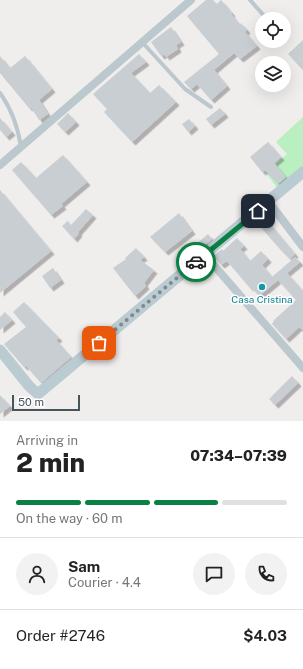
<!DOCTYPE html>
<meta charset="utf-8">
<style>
:root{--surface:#fff;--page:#f2f2f2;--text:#222;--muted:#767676;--line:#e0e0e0;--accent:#0b8043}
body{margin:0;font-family:"Public Sans",sans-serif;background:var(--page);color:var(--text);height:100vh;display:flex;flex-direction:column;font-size:15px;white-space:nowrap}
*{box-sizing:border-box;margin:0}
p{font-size:13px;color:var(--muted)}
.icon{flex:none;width:22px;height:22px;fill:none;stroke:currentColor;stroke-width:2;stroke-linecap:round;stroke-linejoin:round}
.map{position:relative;height:421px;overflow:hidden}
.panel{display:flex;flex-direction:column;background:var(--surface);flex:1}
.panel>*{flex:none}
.tools{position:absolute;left:255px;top:12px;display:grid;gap:8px}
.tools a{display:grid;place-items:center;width:36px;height:36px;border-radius:50%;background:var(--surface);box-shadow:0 4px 16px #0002;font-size:20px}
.scale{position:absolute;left:12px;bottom:10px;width:68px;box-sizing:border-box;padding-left:4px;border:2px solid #45555a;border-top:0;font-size:11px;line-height:14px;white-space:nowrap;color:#45555a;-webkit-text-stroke:3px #fff;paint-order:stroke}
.pin{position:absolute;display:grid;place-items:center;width:34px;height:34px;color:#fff;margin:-17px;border-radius:8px;box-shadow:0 2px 6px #0006}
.courier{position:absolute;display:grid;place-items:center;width:40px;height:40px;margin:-20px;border:3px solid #0b8043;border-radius:50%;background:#fff;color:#222;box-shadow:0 1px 5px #0007}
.summary em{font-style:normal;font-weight:800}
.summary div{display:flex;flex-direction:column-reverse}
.summary{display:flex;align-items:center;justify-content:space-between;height:68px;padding:0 16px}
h1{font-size:26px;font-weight:800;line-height:30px}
.bar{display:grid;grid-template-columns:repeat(4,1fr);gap:6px 4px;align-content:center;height:48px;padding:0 16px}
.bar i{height:5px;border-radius:3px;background:var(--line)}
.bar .active{background:var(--accent)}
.bar p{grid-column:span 4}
.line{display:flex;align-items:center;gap:10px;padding:0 16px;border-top:1px solid var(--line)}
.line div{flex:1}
.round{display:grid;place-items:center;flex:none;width:42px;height:42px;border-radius:21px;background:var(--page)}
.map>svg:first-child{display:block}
.green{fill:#b9efc1}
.building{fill:#c9ced2;filter:url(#shadow)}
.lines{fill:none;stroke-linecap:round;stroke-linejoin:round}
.lane{stroke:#bbc8cd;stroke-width:4}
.street{stroke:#bbc8cd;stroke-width:8}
.secondary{stroke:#bacbd2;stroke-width:11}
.done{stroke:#818a8d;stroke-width:4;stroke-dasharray:0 7.2}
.route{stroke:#0b8043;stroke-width:5}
.culture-dot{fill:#0f9aa8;stroke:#fff;stroke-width:1.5}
.labels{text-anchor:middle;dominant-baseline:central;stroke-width:3;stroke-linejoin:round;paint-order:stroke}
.culture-label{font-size:10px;fill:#0d838f;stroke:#fff}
</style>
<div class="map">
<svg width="303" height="421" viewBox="0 0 303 421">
<defs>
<filter id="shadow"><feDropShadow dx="3.5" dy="3.5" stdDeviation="0" flood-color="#0004"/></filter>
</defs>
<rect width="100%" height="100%" fill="#f0eded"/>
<path class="green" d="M303,117V169L278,189L266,173L287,154L276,142Z"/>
<g class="building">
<path d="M206,0H213L217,4L221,0L232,13L231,14L240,25L241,23L247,30L245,32L257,46L240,59L234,53L214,70L227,86L211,100L197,84L191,89L184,82L219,54L187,16Z"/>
<path d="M171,27L181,42L176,45L178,49L166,57L164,54L161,56L151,42Z"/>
<path d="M303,40V70L288,54Z"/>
<path d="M139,54L146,62L131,73L150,93L159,85L176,102L132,142L104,112L107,109L93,94Z"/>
<path d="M0,56L10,68L25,56L52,89L39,100L48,114L39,120L31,107L29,108L0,73Z"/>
<path d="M220,108L225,114L211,125L206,119Z"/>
<path d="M68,113L76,122L65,132L57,124Z"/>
<path d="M0,118L12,132L6,137L0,130Z"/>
<path d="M189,119L195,126L188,132L182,124Z"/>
<path d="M268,142L281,157L274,163L286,177L278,184L265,170L262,172L250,157Z"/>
<path d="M63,155L87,182L61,204L63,206L51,215L12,170L21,162L36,178Z"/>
<path d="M0,190L51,251L0,293Z"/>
<path d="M86,209L93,215L78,232L79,233L74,239L62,226L68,221L71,225Z"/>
<path d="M179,213L192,231L165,252L150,237Z"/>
<path d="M265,218L295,254L290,259L280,249L258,224Z"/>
<path d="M208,234L212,239L192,255L188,251Z"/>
<path d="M237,238L244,246L240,249L250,261L261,251L268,259L262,265L272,277L295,257L300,262L287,273L303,291V330L299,327L286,339L272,324L274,320L296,300L278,280L259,296L251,287L250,288L227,261L221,265L213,256L222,249L223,251Z"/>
<path d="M136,248L144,257L140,260L154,270L144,283L146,286L135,296L113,268L126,259L125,258Z"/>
<path d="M53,268L61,280L50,288L42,276Z"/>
<path d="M24,302L59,338L56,340L71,357L41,383L26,366L24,367L4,344L26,327L13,312Z"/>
<path d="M5,312L12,320L0,330V317Z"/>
<path d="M292,376L298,383L275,405L269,399Z"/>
<path d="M0,395L10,406L0,414Z"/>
</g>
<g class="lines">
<g class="lane">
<path d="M250,0L267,19"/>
<path d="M142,42L185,89L211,107"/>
<path d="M0,93C12,110 18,127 21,147"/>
</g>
<g class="street">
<path d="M0,165L191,0"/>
<path d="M269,202L303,247"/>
<path d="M205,255L303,368"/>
</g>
<path class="secondary" d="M0,350L29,386L38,394L303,172"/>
</g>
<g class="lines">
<path class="done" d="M99,343L196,262"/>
<path class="route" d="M196,262L258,211"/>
</g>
<circle class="culture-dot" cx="262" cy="287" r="4"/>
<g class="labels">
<g class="culture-label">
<text x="262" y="299">Casa Cristina</text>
</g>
</g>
</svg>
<div class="tools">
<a><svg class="icon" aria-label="locate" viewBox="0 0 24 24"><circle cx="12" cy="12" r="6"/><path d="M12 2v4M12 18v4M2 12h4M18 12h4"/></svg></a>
<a><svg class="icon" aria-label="layers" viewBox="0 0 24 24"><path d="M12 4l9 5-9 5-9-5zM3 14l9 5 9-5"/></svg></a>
</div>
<div class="scale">50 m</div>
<div class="pin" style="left:99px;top:343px;background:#ea580c"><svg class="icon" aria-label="bag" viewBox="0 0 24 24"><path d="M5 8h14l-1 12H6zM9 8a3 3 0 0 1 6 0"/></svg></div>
<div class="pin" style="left:258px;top:211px;background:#1f2937"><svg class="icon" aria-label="home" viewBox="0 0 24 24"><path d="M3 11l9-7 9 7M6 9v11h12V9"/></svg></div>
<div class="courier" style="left:196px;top:262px"><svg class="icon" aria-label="car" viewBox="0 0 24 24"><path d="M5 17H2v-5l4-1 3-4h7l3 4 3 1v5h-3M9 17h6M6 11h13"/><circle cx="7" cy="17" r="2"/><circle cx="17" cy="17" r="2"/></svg></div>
</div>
<section class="panel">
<div class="summary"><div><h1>2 min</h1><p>Arriving in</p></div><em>07:34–07:39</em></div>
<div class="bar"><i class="active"></i><i class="active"></i><i class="active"></i><i></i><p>On the way · 60 m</p></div>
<div class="line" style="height:72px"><a class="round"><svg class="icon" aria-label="person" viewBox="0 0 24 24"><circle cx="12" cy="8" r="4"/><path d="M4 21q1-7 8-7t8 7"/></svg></a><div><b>Sam</b><p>Courier · 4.4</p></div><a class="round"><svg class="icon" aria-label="chat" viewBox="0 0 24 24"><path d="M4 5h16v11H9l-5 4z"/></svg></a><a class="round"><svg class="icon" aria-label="phone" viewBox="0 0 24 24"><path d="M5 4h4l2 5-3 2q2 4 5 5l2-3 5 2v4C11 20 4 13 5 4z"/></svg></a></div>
<div class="line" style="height:52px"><div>Order #2746</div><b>$4.03</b></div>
</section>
